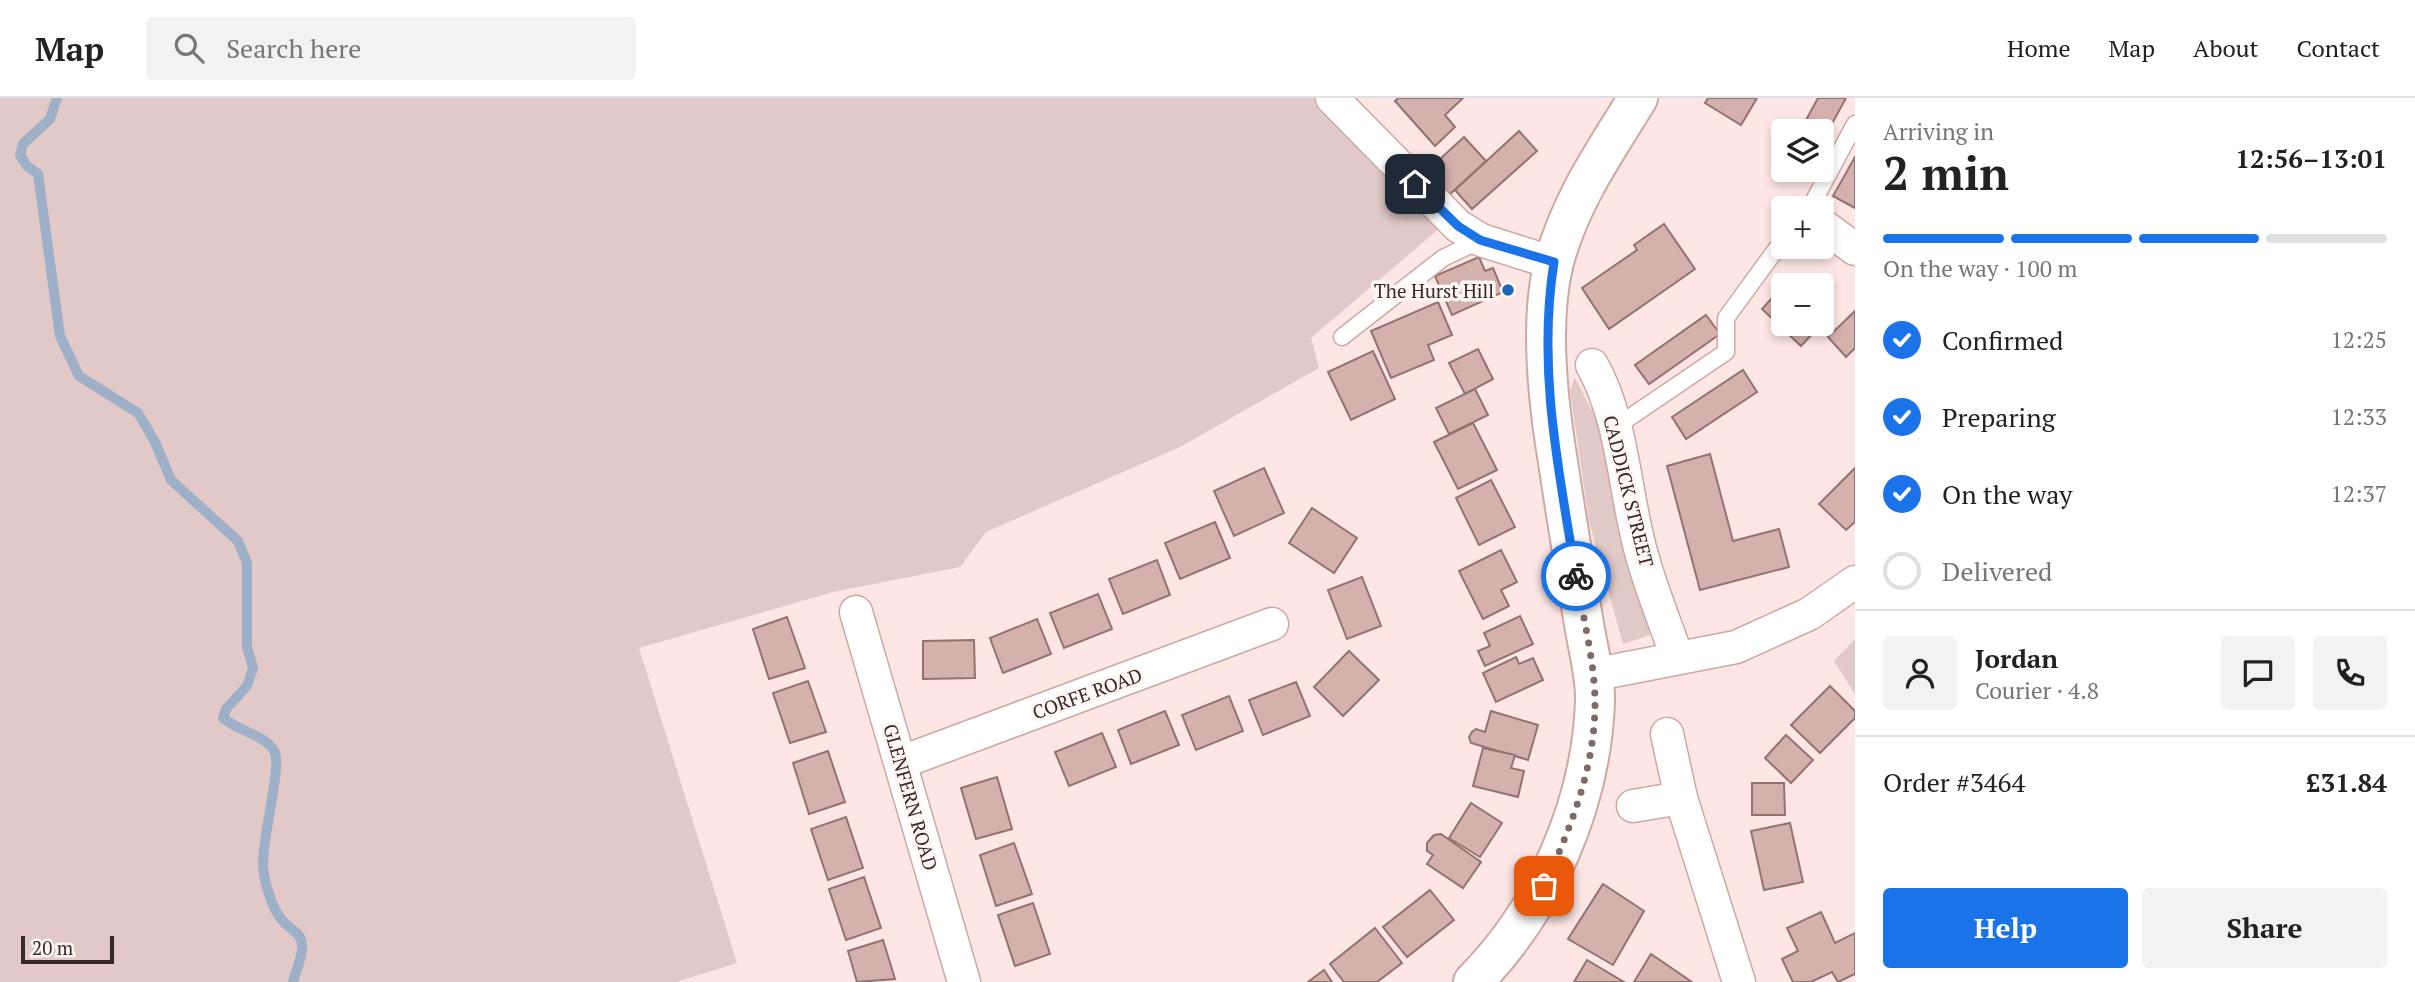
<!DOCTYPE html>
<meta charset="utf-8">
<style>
:root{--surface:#fff;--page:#f2f2f2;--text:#222;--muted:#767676;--line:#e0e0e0;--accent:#1a73e8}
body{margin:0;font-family:"PT Serif",serif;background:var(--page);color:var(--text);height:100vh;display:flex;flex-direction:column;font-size:26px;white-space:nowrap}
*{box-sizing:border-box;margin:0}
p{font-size:23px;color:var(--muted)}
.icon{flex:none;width:38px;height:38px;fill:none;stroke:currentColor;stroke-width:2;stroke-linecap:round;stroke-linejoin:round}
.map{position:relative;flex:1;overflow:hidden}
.panel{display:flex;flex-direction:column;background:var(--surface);width:560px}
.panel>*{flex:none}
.fabs{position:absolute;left:1771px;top:21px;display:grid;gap:14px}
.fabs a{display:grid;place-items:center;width:63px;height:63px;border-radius:7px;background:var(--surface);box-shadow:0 4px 10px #0003;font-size:35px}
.scale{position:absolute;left:21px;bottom:18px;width:93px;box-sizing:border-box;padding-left:7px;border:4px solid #372927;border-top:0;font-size:19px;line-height:24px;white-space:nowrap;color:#372927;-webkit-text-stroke:5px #fff7f6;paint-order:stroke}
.pin{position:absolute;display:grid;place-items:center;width:60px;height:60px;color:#fff;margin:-30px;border-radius:14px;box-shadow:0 4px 10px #0006}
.courier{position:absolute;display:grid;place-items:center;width:70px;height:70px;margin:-35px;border:5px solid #1a73e8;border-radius:50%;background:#fff;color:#222;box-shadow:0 2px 9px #0007}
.summary em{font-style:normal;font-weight:800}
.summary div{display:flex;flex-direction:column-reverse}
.summary{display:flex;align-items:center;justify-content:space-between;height:119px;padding:0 28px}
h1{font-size:46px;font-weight:800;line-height:52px}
.bar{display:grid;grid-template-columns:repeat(4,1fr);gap:10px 7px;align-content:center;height:84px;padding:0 28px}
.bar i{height:9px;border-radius:5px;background:var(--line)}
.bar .on{background:var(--accent)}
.bar p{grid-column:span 4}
.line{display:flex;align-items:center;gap:18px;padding:0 28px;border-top:2px solid var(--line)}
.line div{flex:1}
.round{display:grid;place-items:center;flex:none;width:74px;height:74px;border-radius:7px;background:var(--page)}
ol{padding:0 28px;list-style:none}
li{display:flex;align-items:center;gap:21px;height:77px}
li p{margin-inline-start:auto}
li .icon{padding:7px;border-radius:50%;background:var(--accent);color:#fff;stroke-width:4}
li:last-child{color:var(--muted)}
li i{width:38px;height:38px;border:4px solid var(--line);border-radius:50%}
.button{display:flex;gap:14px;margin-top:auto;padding:14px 28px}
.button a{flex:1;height:80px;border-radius:7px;background:var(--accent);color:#fff;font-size:28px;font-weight:800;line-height:80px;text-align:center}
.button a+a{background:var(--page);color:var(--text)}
header{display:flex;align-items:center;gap:42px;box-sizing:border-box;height:98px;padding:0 35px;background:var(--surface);border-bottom:2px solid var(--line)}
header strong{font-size:33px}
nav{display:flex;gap:38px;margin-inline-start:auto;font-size:24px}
.search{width:490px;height:63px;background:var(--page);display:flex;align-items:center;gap:18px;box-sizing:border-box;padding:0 24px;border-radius:7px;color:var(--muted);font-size:26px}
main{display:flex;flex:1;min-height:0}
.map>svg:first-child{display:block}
.green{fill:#e0c9c6}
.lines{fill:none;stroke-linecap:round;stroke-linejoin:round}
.stream{stroke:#9db0c8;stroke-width:10}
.building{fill:#d5b1ad;stroke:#93726f;stroke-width:2}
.service-casing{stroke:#cda9a5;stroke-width:19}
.minor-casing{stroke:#cda9a5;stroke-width:35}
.tertiary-casing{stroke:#cda9a5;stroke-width:42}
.service{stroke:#fff;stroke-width:16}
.minor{stroke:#fff;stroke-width:32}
.tertiary{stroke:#fff;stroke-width:38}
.done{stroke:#7c6b69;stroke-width:7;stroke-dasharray:0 12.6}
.route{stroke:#1a73e8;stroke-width:9}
.poi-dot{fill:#1a68b7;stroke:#fff7f6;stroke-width:2.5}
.labels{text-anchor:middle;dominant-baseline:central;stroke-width:7;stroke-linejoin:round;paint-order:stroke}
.poi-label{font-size:19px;fill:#372927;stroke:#fff7f6;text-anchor:end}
.street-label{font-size:19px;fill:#372927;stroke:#fff7f6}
</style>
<header>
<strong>Map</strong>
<div class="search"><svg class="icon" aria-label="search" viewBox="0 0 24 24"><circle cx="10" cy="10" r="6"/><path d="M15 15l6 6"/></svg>Search here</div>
<nav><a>Home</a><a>Map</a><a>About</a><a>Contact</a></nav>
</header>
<main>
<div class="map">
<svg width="1855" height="884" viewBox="0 0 1855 884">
<rect width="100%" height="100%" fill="#fde6e3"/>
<g class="green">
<path d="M0,0H1322L1441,129L1311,240L1319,270L1180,349L986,434L960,469L833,494L639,550L737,865L676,884H0Z"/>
<path d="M1575,280L1598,324L1650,537L1623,546L1589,423L1570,292Z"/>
<path d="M1855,541V596L1834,563Z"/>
</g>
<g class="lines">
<path class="stream" d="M57,0L50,21L23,46L20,57L27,68L38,76L60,238L79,278L138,315L155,344L171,382L238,443L247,465V549L253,570L247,588L226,611L223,620C236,632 269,638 275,655C281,672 262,740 263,768C264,783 272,812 283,823C290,832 301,834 302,847C303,858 296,873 293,884"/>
</g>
<g class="building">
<path d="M1398,0H1463L1445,17L1455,29L1435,48L1395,3Z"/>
<path d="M1708,0H1757L1741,27L1705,5Z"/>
<path d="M1818,0H1846L1822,44V33H1800Z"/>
<path d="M1519,33L1537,53L1472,111L1455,92Z"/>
<path d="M1464,39L1486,63L1448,98L1427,73Z"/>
<path d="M1855,59V110L1833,98Z"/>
<path d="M1664,126L1695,171L1609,231L1582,190L1637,152L1634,147Z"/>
<path d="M1479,159L1485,173L1493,170L1503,194L1452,217L1435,178Z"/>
<path d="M1783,188V226H1791L1784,232L1762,211Z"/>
<path d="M1438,204L1452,237L1428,247L1434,262L1391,280L1371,233Z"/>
<path d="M1822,213L1828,219L1801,248L1784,232L1791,226H1822Z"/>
<path d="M1855,213V250L1846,259L1828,239Z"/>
<path d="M1706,217L1720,236L1649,286L1635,267Z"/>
<path d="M1478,251L1493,281L1465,296L1449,265Z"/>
<path d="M1373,253L1395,301L1351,322L1328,274Z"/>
<path d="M1743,272L1757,294L1686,341L1672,319Z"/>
<path d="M1475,291L1488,317L1449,336L1436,310Z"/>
<path d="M1473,325L1497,372L1458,391L1434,344Z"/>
<path d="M1710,356L1733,443L1779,431L1789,469L1700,492L1667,368Z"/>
<path d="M1264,370L1284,415L1234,438L1214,393Z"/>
<path d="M1855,370V424L1846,432L1819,406Z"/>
<path d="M1491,382L1515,429L1479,447L1456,400Z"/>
<path d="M1312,410L1357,440L1334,475L1289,445Z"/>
<path d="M1215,424L1230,460L1180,481L1165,445Z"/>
<path d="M1501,452L1517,484L1501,492L1509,508L1483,521L1459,473Z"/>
<path d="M1157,462L1170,497L1123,516L1109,481Z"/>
<path d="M1362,479L1381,528L1347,541L1328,492Z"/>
<path d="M1098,496L1112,531L1064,550L1050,515Z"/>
<path d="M1520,518L1533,546L1485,568L1478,553L1490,548L1484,535Z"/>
<path d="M787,519L805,570L769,581L753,531Z"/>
<path d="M1037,521L1051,556L1003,575L990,540Z"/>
<path d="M974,542L975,580L923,581V543Z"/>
<path d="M1349,553L1379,582L1343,618L1314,589Z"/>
<path d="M1516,559L1519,566L1533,560L1543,582L1496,604L1483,575Z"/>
<path d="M808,583L826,634L790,645L773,595Z"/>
<path d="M1296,584L1310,618L1263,637L1249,602Z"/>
<path d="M1830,588L1855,613V620L1820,655L1791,627Z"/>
<path d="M1229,598L1243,633L1196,652L1182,617Z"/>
<path d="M1165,613L1179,647L1131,666L1118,632Z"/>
<path d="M1491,613L1538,627L1528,662L1471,645L1469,639L1472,634L1476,631L1485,634Z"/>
<path d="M1102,635L1116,669L1069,688L1055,654Z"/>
<path d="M1786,637L1813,662L1791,685L1765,660Z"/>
<path d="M1483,650L1515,657L1511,670L1524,673L1518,699L1473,688Z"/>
<path d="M828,653L845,704L809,716L793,665Z"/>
<path d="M997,679L1012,731L976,741L961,690Z"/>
<path d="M1752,685H1784L1785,717H1752Z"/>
<path d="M1471,705L1502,725L1480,759L1449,740Z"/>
<path d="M846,719L863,770L828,782L811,731Z"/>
<path d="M1790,725L1803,784L1764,792L1751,733Z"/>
<path d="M1441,736L1481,764L1463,790L1427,766L1433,757L1427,753V745L1434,737Z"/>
<path d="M1014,745L1032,796L996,808L980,757Z"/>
<path d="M864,779L881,830L846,842L829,791Z"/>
<path d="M1603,786L1644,813L1613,867L1568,841Z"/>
<path d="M1430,792L1454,822L1407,859L1383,829Z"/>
<path d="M1033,805L1050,856L1015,868L998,817Z"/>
<path d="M1821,814L1835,845L1855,835V876L1838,884L1832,874L1811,884H1793L1782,861L1798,853L1787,830Z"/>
<path d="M1375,830L1402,865L1377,884H1344L1330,866Z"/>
<path d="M883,842L895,881L857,884L848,853Z"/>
<path d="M1651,856L1692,884H1634Z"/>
<path d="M1587,862L1624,884H1574Z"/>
<path d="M1324,872L1332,884H1308Z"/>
</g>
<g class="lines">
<g class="service-casing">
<g id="service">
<path d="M1810,110L1855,26"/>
<path d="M1342,239L1443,160L1481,142"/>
<path d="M1614,330L1726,254V220L1783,142"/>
</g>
</g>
<g class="minor-casing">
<g id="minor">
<path d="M1332,0L1458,128L1481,142L1554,165"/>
<path d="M1822,127L1855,151"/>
<path d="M1592,267C1621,318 1624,385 1638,442C1647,482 1664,521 1677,559"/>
<path d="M856,514L964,884"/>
<path d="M1592,577L1736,549L1809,516L1855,484"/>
<path d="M1667,636L1681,700L1739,884"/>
<path d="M902,664L1272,526"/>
<path d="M1633,708L1681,700"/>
</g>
</g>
<g class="tertiary-casing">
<path id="tertiary" d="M1473,884C1545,811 1591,708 1595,604C1596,579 1588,551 1584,526C1575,472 1566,418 1558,364C1548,304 1539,223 1554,164C1571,101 1605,54 1638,0"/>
</g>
<use href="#service" class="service"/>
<use href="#minor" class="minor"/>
<use href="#tertiary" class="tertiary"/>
</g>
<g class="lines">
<path class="done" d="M1544,788C1571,730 1596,667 1595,601C1594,561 1583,519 1576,478"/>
<path class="route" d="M1415,86L1458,128L1480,142L1554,164C1537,271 1559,374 1576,478"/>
</g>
<circle class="poi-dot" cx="1508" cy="192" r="7"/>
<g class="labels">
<g class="poi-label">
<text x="1494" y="192">The Hurst Hill</text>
</g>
<g class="street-label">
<text transform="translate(1629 393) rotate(76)">CADDICK STREET</text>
<text transform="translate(1087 595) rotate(-20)">CORFE ROAD</text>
<text transform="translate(911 699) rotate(74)">GLENFERN ROAD</text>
</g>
</g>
</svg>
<div class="fabs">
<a><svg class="icon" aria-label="layers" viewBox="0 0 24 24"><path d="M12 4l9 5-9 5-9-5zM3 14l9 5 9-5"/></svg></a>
<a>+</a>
<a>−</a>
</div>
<div class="scale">20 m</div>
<div class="pin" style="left:1544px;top:788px;background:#ea580c"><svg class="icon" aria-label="bag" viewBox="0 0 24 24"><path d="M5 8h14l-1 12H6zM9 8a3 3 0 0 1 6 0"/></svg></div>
<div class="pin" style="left:1415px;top:86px;background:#1f2937"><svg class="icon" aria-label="home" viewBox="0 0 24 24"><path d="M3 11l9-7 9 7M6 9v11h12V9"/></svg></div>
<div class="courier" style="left:1576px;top:478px"><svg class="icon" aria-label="bike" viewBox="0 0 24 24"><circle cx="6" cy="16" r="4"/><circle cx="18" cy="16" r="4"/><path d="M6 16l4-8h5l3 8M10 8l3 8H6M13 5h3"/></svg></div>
</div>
<section class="panel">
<div class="summary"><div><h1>2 min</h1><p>Arriving in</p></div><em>12:56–13:01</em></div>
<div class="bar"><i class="on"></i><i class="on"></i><i class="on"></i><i></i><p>On the way · 100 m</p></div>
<ol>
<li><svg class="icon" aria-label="check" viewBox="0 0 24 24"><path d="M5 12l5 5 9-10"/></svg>Confirmed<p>12:25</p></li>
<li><svg class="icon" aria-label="check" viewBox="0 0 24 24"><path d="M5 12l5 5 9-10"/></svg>Preparing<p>12:33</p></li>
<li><svg class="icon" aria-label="check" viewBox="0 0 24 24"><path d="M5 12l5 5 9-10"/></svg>On the way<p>12:37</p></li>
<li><i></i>Delivered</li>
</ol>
<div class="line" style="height:126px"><a class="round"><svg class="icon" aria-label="person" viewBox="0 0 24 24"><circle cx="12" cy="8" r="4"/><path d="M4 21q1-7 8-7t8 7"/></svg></a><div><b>Jordan</b><p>Courier · 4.8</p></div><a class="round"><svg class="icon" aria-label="chat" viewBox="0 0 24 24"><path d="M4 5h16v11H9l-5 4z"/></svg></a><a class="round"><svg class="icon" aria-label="phone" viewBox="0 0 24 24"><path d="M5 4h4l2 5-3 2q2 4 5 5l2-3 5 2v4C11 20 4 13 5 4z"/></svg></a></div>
<div class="line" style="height:91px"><div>Order #3464</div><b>£31.84</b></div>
<div class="button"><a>Help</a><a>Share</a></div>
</section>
</main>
